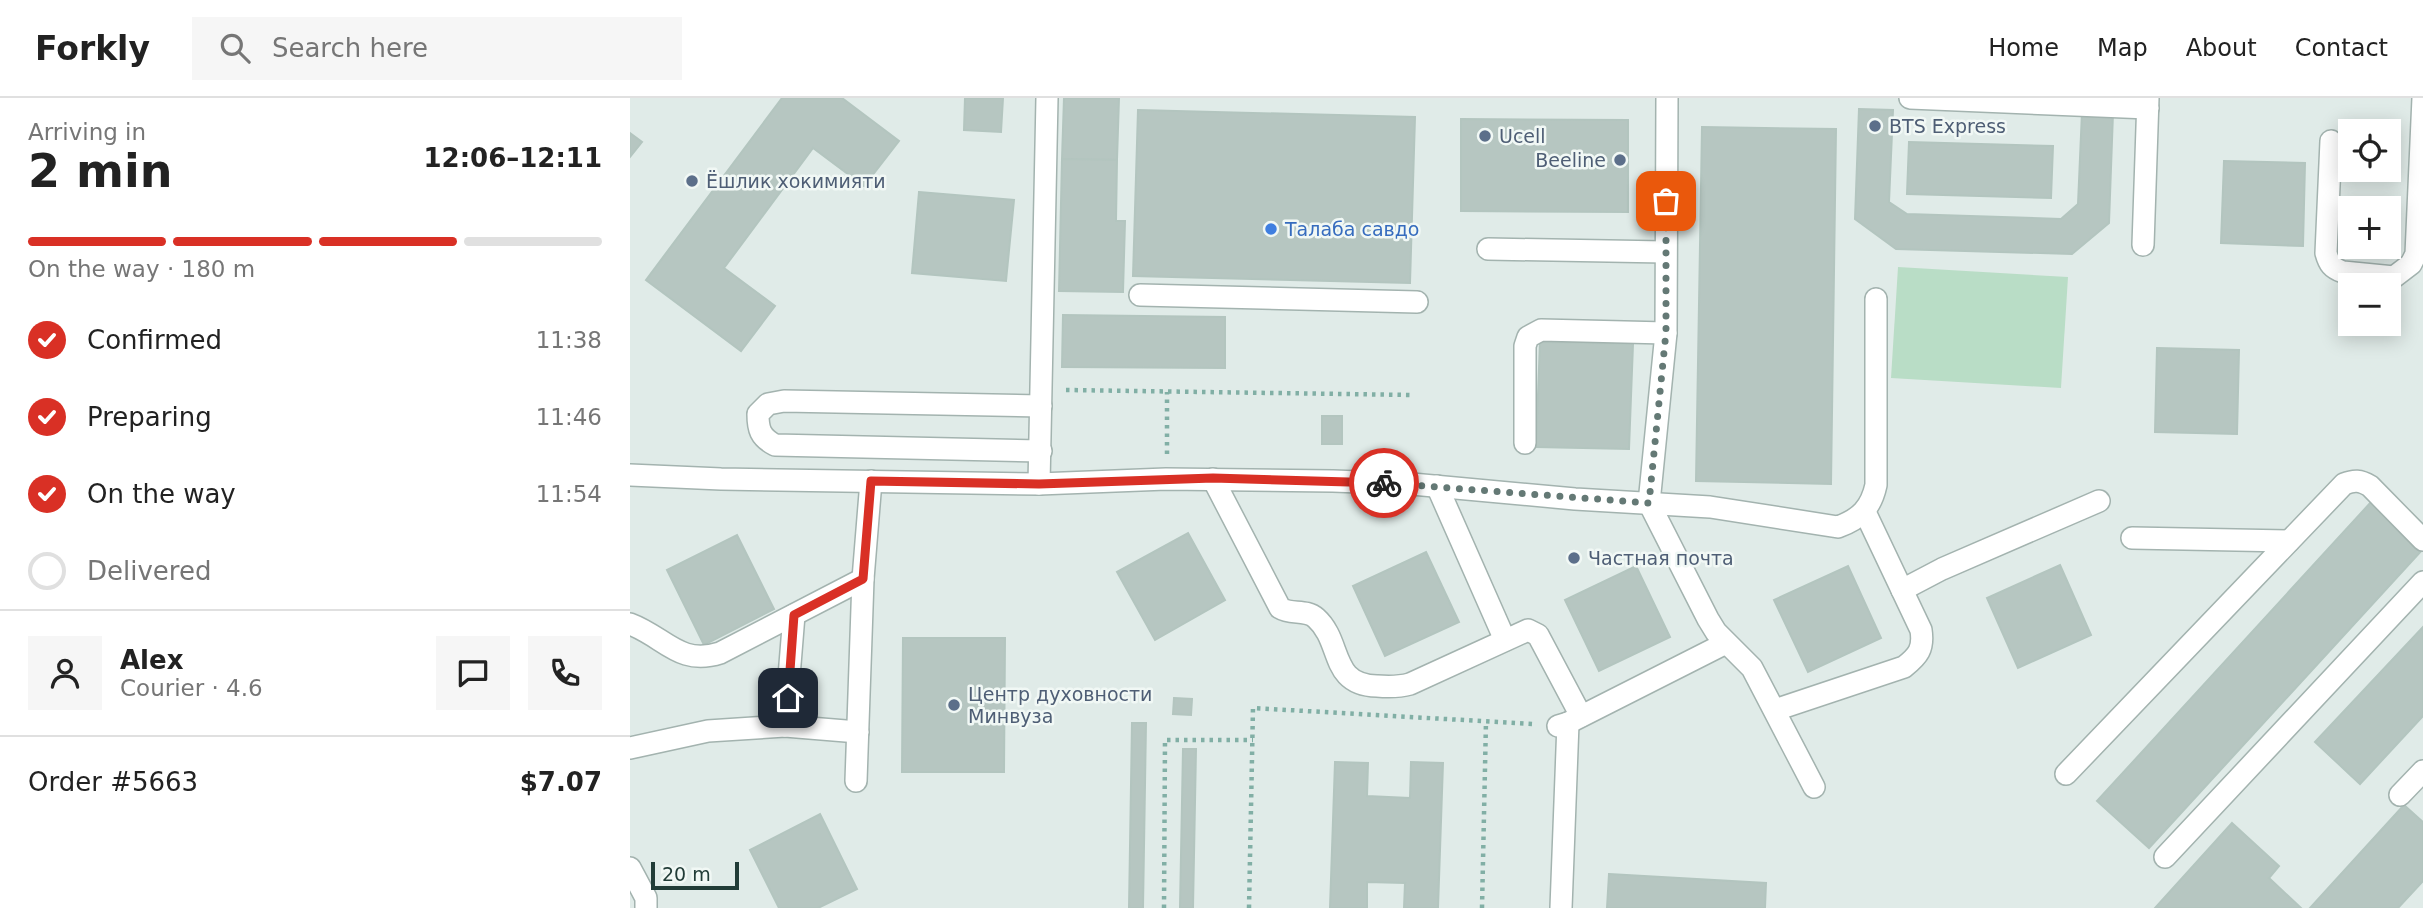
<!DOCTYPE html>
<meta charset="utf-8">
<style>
:root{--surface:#fff;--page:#f6f6f6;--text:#222;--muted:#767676;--line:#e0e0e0;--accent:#d93025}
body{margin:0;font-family:"DejaVu Sans",sans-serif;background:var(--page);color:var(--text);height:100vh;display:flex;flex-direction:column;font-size:26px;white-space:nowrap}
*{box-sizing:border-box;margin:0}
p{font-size:23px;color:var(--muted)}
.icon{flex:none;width:38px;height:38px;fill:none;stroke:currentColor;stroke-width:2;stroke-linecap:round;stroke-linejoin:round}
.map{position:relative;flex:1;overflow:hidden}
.drawer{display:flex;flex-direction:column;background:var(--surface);width:630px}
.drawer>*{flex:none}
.buttons{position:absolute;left:1708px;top:21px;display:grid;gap:14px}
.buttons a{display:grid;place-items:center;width:63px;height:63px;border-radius:0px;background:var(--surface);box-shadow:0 4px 18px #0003;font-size:35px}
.scale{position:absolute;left:21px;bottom:18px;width:88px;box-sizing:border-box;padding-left:7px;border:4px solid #213c37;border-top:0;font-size:19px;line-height:24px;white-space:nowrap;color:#213c37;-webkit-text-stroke:5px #f1f8f5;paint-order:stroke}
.pin{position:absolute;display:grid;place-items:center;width:60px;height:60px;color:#fff;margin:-30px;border-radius:14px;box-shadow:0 4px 10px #0006}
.courier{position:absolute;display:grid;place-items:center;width:70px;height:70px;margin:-35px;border:5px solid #d93025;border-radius:50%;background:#fff;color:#222;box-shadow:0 2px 9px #0007}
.summary em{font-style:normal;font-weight:600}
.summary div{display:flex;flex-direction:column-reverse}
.summary{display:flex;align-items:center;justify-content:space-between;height:119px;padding:0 28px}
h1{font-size:46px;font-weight:600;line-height:52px}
.bar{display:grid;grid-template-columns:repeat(4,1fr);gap:10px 7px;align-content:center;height:84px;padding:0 28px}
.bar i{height:9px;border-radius:5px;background:var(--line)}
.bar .active{background:var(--accent)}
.bar p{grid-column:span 4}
.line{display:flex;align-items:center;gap:18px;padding:0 28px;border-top:2px solid var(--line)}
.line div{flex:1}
.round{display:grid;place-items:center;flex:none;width:74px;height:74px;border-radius:0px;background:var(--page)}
ol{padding:0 28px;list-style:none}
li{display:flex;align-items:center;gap:21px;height:77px}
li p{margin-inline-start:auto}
li .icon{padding:7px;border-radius:50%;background:var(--accent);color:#fff;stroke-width:4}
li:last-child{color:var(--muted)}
li i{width:38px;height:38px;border:4px solid var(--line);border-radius:50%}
header{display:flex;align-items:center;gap:42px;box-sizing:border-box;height:98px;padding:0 35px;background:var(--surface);border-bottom:2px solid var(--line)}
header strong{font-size:33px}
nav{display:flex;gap:38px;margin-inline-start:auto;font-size:24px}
.search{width:490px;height:63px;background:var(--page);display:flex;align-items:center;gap:18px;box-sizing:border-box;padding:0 24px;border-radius:0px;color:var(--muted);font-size:26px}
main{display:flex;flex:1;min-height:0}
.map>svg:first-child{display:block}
.garden{fill:#b9ddc6}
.building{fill:#b6c6c1;stroke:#b3c5bf;stroke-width:2}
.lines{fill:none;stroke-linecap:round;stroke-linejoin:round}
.minor-casing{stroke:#a3b3af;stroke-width:24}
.path{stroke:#81afa5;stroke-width:4.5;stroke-dasharray:3.5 5;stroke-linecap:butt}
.minor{stroke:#fff;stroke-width:21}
.done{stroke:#647975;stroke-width:7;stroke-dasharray:0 12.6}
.route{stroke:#d93025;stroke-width:9}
.service-dot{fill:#5c6f8a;stroke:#f1f8f5;stroke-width:2.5}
.shop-dot{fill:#3f7fe0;stroke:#f1f8f5;stroke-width:2.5}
.labels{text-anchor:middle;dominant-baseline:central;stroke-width:5;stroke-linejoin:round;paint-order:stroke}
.service-label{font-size:19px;fill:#4e5e75;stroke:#f1f8f5;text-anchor:start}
.shop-label{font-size:19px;fill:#366cbe;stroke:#f1f8f5;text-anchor:start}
</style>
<header>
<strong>Forkly</strong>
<div class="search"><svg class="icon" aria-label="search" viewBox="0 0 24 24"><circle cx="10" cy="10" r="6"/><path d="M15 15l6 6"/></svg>Search here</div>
<nav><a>Home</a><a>Map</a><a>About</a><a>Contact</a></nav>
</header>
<main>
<section class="drawer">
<div class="summary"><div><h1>2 min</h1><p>Arriving in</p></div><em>12:06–12:11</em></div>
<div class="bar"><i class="active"></i><i class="active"></i><i class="active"></i><i></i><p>On the way · 180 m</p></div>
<ol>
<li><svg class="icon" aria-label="check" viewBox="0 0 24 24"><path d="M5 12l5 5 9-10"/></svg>Confirmed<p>11:38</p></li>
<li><svg class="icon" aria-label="check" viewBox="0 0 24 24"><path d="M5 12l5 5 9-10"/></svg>Preparing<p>11:46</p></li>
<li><svg class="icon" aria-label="check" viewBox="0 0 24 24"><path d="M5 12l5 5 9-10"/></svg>On the way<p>11:54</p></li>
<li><i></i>Delivered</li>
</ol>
<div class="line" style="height:126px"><a class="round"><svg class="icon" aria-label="person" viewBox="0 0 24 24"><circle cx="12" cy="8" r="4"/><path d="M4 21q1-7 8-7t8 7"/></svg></a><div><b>Alex</b><p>Courier · 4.6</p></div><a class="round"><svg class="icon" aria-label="chat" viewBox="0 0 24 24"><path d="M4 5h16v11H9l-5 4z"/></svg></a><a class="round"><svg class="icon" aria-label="phone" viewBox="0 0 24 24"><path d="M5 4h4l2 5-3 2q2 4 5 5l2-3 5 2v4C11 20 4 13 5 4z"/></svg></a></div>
<div class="line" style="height:91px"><div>Order #5663</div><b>$7.07</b></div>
</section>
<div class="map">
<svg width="1793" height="810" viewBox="0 0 1793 810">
<rect width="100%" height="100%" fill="#e0ebe8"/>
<path class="garden" d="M1268,169L1438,179L1431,290L1261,280Z"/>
<g class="building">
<path d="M152,0H212L269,43L234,88L183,50L94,170L145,208L111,253L16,182Z"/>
<path d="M335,0H373L371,34L334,32Z"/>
<path d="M434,0H489L487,62L432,61Z"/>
<path d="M1229,11L1263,12L1259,104L1277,116L1431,121L1448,106L1452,14L1483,15L1479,125L1442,156L1266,151L1225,121Z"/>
<path d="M508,12L785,19L780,185L503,178Z"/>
<path d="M831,21L998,22V114L831,113Z"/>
<path d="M1072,29L1206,31L1201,386L1066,383Z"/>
<path d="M0,35L12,44L0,59Z"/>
<path d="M1279,44L1423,48L1421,100L1277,96Z"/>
<path d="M432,61L487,62L486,123H495L493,194L429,193Z"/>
<path d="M1594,63L1675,65L1673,148L1591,145Z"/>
<path d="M289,94L384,102L376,183L282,175Z"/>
<path d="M433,217L595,219V270L432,269Z"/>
<path d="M910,244L1003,246L999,351L906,349Z"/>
<path d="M1527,250L1609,252L1607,336L1525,334Z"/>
<rect x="692" y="318" width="20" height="28"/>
<path d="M1742,403L1793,451L1519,750L1467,703Z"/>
<path d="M558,435L595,502L525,542L487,474Z"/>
<path d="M107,437L144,511L74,547L37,472Z"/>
<path d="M796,454L829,524L755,558L723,488Z"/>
<path d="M1430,467L1461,537L1388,570L1357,500Z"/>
<path d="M1006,468L1040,539L969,573L935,502Z"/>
<path d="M1218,468L1251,540L1178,574L1144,502Z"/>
<path d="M1793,529V618L1730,686L1685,644Z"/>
<path d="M273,540H375L374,674H272Z"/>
<path d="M544,600L562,601L561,617L543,616Z"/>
<path d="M502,625H516L513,810H499Z"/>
<path d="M553,651H566L563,810H550Z"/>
<path d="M705,664L738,665L737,698L780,700L781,664L813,665L808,810H774L775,785L737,784V810H700Z"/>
<path d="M1774,707L1793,724V783L1768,810H1680Z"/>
<path d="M190,716L227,791L188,810H149L120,752Z"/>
<path d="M1602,725L1649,768L1639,780L1671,810H1525Z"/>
<path d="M979,776L1136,785L1135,810H977Z"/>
</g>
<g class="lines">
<g class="minor-casing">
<g id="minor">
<path d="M1037,0L1036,235L1019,405L1078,521L1086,534L1122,570L1184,689"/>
<path d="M1280,0L1518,10"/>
<path d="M1701,43L1696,155C1699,166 1702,170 1713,174L1764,179L1781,166L1786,156L1793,0"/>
<path d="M1513,147L1518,0"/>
<path d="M858,151L1035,154"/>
<path d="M510,197L787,204"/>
<path d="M895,345V248L898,239L911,232L1036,235"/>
<path d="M411,353L145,347C130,339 128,331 128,316L138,306L154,303L411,308"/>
<path d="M0,377L91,381L409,386L536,381L703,383L782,386L945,401L1080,409L1208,429C1230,421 1241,410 1246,387V201"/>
<path d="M583,381L650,510C661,517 676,511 686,520C713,544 699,587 747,588C759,589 769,589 780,586L898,532L908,537L951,618"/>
<path d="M409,386L417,0"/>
<path d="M807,388L875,542"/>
<path d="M1502,440L1659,443"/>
<path d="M1272,492L1312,471L1469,403"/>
<path d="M0,526C35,539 49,568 90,555L233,481"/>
<path d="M1145,612L1274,569C1288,558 1294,551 1291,532L1235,414"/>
<path d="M155,628L164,517"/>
<path d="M928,628L938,625L1096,545"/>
<path d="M0,650L78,633L155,628L228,634"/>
<path d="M1436,676L1714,386C1724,382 1730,382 1740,388L1793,442"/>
<path d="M226,683L233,481L241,383"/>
<path d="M1770,697L1793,673"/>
<path d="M1535,759L1793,484"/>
<path d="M0,770L16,800V810"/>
<path d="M931,810L938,625"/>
</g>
</g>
<g class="path">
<path d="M436,292L782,297"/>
<path d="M537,356V294"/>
<path d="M534,810L535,642H623"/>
<path d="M619,810L623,610L903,626"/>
<path d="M852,810L856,623"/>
</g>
<use href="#minor" class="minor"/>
</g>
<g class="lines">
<path class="done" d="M754,385L1019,405L1036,234V103"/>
<path class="route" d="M158,600L164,517L233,481L241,383L409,386L583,380L754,385"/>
</g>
<g class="service-dot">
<circle cx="1245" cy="28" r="7"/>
<circle cx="855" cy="38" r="7"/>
<circle cx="990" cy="62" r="7"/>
<circle cx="62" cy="83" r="7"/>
<circle cx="944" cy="460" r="7"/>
<circle cx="324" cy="607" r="7"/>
</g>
<circle class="shop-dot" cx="641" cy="131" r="7"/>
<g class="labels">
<g class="service-label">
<text x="1259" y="28">BTS Express</text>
<text x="869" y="38">Ucell</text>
<text x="976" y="62" text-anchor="end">Beeline</text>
<text x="76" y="83">Ёшлик хокимияти</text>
<text x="958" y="460">Частная почта</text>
<text x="338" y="596">Центр духовности<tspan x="338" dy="22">Минвуза</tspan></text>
</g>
<g class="shop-label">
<text x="655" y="131">Талаба савдо</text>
</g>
</g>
</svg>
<div class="buttons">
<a><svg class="icon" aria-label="locate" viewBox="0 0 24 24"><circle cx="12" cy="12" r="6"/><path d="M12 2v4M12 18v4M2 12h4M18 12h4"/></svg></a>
<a>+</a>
<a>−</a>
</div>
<div class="scale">20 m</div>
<div class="pin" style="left:1036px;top:103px;background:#ea580c"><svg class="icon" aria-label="bag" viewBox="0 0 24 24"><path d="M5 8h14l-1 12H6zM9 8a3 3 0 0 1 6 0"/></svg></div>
<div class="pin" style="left:158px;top:600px;background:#1f2937"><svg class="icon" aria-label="home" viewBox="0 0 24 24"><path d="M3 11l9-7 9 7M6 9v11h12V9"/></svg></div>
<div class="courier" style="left:754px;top:385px"><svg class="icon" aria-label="bike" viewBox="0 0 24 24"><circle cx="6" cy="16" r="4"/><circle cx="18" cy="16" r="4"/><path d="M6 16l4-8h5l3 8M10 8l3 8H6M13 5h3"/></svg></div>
</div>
</main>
